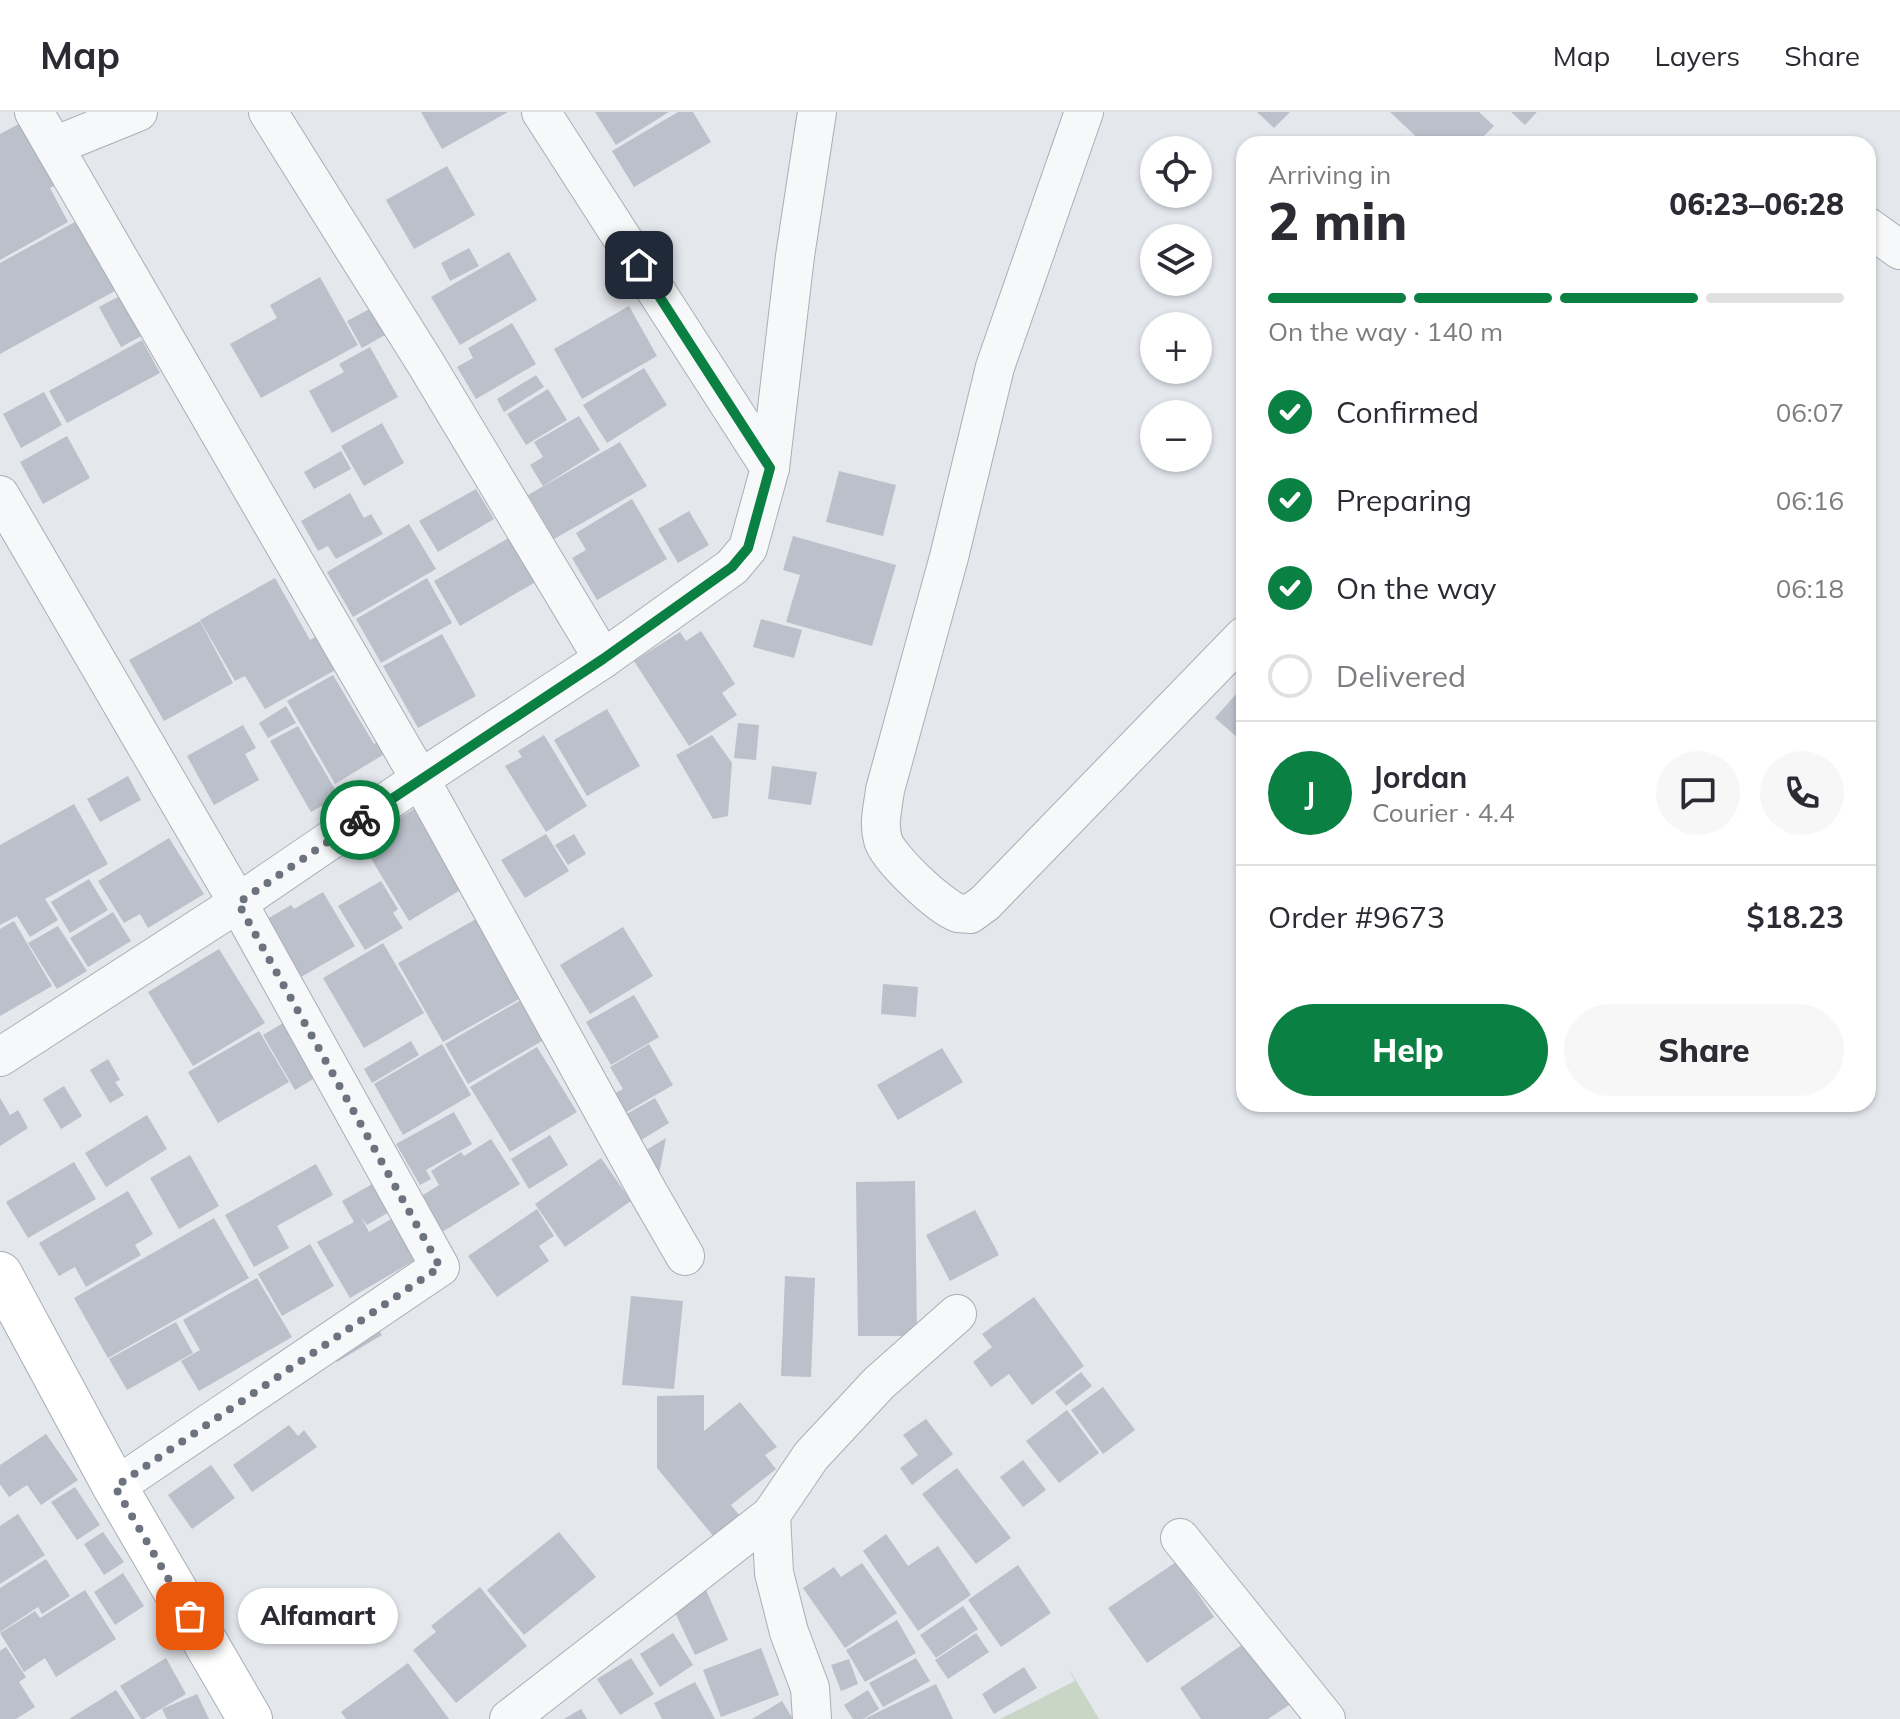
<!DOCTYPE html>
<meta charset="utf-8">
<style>
:root{--surface:#fff;--page:#f7f7f7;--text:#2b2b33;--muted:#7c7c81;--line:#e1e1e2;--accent:#0b8043}
body{margin:0;font-family:Mulish,sans-serif;background:var(--page);color:var(--text);height:100vh;display:flex;flex-direction:column;font-size:30px;white-space:nowrap}
*{box-sizing:border-box;margin:0}
p{font-size:26px;color:var(--muted)}
.icon{flex:none;width:44px;height:44px;fill:none;stroke:currentColor;stroke-width:2;stroke-linecap:round;stroke-linejoin:round}
.map{position:relative;flex:1;overflow:hidden}
.panel{position:absolute;left:1236px;top:24px;width:640px;height:976px;display:flex;flex-direction:column;background:var(--surface);border-radius:24px;box-shadow:0 2px 6px #0004}
.panel>*{flex:none}
.controls{position:absolute;left:1140px;top:24px;display:grid;gap:16px}
.controls a{display:grid;place-items:center;width:72px;height:72px;border-radius:50%;background:var(--surface);box-shadow:0 2px 6px #0004;font-size:40px}
.pin{position:absolute;display:grid;place-items:center;width:68px;height:68px;color:#fff;margin:-34px;border-radius:16px;box-shadow:0 4px 12px #0006}
.courier{position:absolute;display:grid;place-items:center;width:80px;height:80px;margin:-40px;border:6px solid #0b8043;border-radius:50%;background:#fff;color:#222;box-shadow:0 2px 10px #0007}
.bubble{position:absolute;height:56px;border-radius:28px;background:var(--surface);box-shadow:0 2px 6px #0004;font-size:26px;font-weight:800;line-height:56px;text-align:center}
.summary em{font-style:normal;font-weight:800}
.summary div{display:flex;flex-direction:column-reverse}
.summary{display:flex;align-items:center;justify-content:space-between;height:136px;padding:0 32px}
h1{font-size:52px;font-weight:800;line-height:60px}
.bar{display:grid;grid-template-columns:repeat(4,1fr);gap:12px 8px;align-content:center;height:96px;padding:0 32px}
.bar i{height:10px;border-radius:6px;background:var(--line)}
.bar .selected{background:var(--accent)}
.bar p{grid-column:span 4}
.line{display:flex;align-items:center;gap:20px;padding:0 32px;border-top:2px solid var(--line)}
.line div{flex:1}
.round{display:grid;place-items:center;flex:none;width:84px;height:84px;border-radius:42px;background:var(--page)}
ol{padding:0 32px;list-style:none}
li{display:flex;align-items:center;gap:24px;height:88px}
li p{margin-inline-start:auto}
li .icon{padding:8px;border-radius:50%;background:var(--accent);color:#fff;stroke-width:4}
li:last-child{color:var(--muted)}
li i{width:44px;height:44px;border:4px solid var(--line);border-radius:50%}
.cta{display:flex;gap:16px;margin-top:auto;padding:16px 32px}
.cta a{flex:1;height:92px;border-radius:48px;background:var(--accent);color:#fff;font-size:32px;font-weight:800;line-height:92px;text-align:center}
.cta a+a{background:var(--page);color:var(--text)}
header{display:flex;align-items:center;gap:48px;box-sizing:border-box;height:112px;padding:0 40px;background:var(--surface);border-bottom:2px solid var(--line)}
header strong{font-size:38px}
nav{display:flex;gap:44px;margin-inline-start:auto;font-size:28px}
.map>svg:first-child{display:block}
.green{fill:#c9d6c5}
.building{fill:#bbc0ca}
.lines{fill:none;stroke-linecap:round;stroke-linejoin:round}
.street-casing{stroke:#a9aeb7;stroke-width:40}
.secondary-casing{stroke:#a9aeb7;stroke-width:46}
.street{stroke:#f7f8fa;stroke-width:38}
.secondary{stroke:#fff;stroke-width:44}
.done{stroke:#6c737f;stroke-width:8;stroke-dasharray:0 14.4}
.route{stroke:#0b8043;stroke-width:10}
</style>
<header>
<strong>Map</strong>
<nav><a>Map</a><a>Layers</a><a>Share</a></nav>
</header>
<div class="map">
<svg width="1900" height="1607" viewBox="0 0 1900 1607">
<rect width="100%" height="100%" fill="#e4e7ec"/>
<path class="green" d="M1068,1555L1099,1607H1000L1075,1569Z"/>
<g class="building">
<path d="M421,0H508L442,37Z"/>
<path d="M595,0H669L616,33Z"/>
<path d="M678,0H693L711,30L634,75L612,39Z"/>
<path d="M1257,0H1290L1274,16Z"/>
<path d="M1390,0H1479L1494,14L1476,32H1424Z"/>
<path d="M1511,0H1537L1525,13Z"/>
<path d="M26,8L61,70L50,76L68,110L0,148V22Z"/>
<path d="M447,54L475,103L414,137L386,88Z"/>
<path d="M84,105L122,175L0,242V151Z"/>
<path d="M469,136L479,154L450,169L441,151Z"/>
<path d="M509,140L537,188L460,233L431,185Z"/>
<path d="M320,165L358,233L261,286L230,232L277,206L270,193Z"/>
<path d="M127,180L149,220L121,235L99,195Z"/>
<path d="M377,193L392,219L362,236L347,209Z"/>
<path d="M629,194L657,244L582,287L554,237Z"/>
<path d="M512,211L536,252L476,287L457,255L473,246L468,236Z"/>
<path d="M142,228L160,261L67,311L49,279Z"/>
<path d="M370,235L398,285L332,321L309,279L344,260L339,252Z"/>
<path d="M644,256L667,293L607,331L583,293Z"/>
<path d="M536,263L544,275L504,300L497,287Z"/>
<path d="M548,277L567,308L526,333L507,302Z"/>
<path d="M44,280L62,313L21,336L3,302Z"/>
<path d="M579,304L600,338L543,374L530,353L543,345L534,330Z"/>
<path d="M382,311L404,351L364,374L341,334Z"/>
<path d="M67,324L90,366L43,392L20,350Z"/>
<path d="M620,330L647,374L554,427L528,383Z"/>
<path d="M341,339L351,357L314,377L304,360Z"/>
<path d="M839,359L896,373L883,424L826,410Z"/>
<path d="M476,377L494,407L438,440L419,409Z"/>
<path d="M350,381L364,406L371,402L383,422L336,447L328,434L318,439L301,409Z"/>
<path d="M632,387L667,447L597,488L572,446L586,438L576,421Z"/>
<path d="M689,399L709,433L678,451L658,417Z"/>
<path d="M409,412L436,457L353,505L327,460Z"/>
<path d="M512,424L539,468L460,514L434,469Z"/>
<path d="M793,424L896,453L872,534L786,510L800,463L783,458Z"/>
<path d="M275,466L310,528L320,522L339,556L265,597L245,564L235,569L200,508Z"/>
<path d="M427,466L452,511L381,551L356,507Z"/>
<path d="M761,507L802,518L794,546L753,535Z"/>
<path d="M200,509L233,571L164,609L129,548Z"/>
<path d="M701,519L735,572L722,581L737,603L689,634L634,549L680,520L686,529Z"/>
<path d="M442,522L476,584L418,616L383,554Z"/>
<path d="M333,563L374,632L379,629L386,641L335,672L287,589Z"/>
<path d="M1244,573V631L1215,606Z"/>
<path d="M286,594L296,611L268,626L259,611Z"/>
<path d="M607,597L640,654L587,684L554,628Z"/>
<path d="M738,611L759,613L756,648L734,646Z"/>
<path d="M243,613L256,636L245,642L259,668L214,693L187,644Z"/>
<path d="M298,614L339,684L311,700L270,629Z"/>
<path d="M544,623L587,694L546,720L505,654L522,645L518,639Z"/>
<path d="M712,623L732,651L728,704L713,707L676,643Z"/>
<path d="M772,654L817,660L811,693L768,687Z"/>
<path d="M128,664L141,688L100,710L87,687Z"/>
<path d="M74,692L108,752L45,787L58,808L30,825L17,804L0,813V733Z"/>
<path d="M414,697L462,777L409,809L356,722L387,703L392,710Z"/>
<path d="M546,722L569,759L525,786L501,748Z"/>
<path d="M574,722L586,742L568,753L555,733Z"/>
<path d="M169,726L204,782L148,816L140,802L124,811L98,769Z"/>
<path d="M89,767L108,798L70,821L51,790Z"/>
<path d="M381,769L398,797L393,801L403,816L365,838L338,794Z"/>
<path d="M323,780L355,834L301,865L267,807L291,793L294,797Z"/>
<path d="M113,800L131,829L88,855L70,826Z"/>
<path d="M476,807L521,886L443,930L398,851Z"/>
<path d="M14,809L52,874L0,904V817Z"/>
<path d="M58,814L87,859L57,877L28,831Z"/>
<path d="M623,815L653,864L590,902L560,853Z"/>
<path d="M383,831L424,901L364,936L323,866Z"/>
<path d="M219,837L265,911L193,954L148,880Z"/>
<path d="M883,872L918,875L916,905L881,902Z"/>
<path d="M634,883L659,925L611,953L586,910Z"/>
<path d="M526,885L549,925L468,972L445,932Z"/>
<path d="M285,910L318,964L295,978L263,923Z"/>
<path d="M259,919L289,970L218,1011L188,960Z"/>
<path d="M411,929L419,943L372,971L364,957Z"/>
<path d="M442,932L471,983L403,1023L374,972Z"/>
<path d="M649,932L673,973L623,1002L612,983L623,977L610,955Z"/>
<path d="M537,935L577,1000L510,1040L470,975Z"/>
<path d="M942,936L963,970L898,1008L877,973Z"/>
<path d="M108,947L120,968L115,970L124,983L110,991L90,958Z"/>
<path d="M64,974L82,1004L61,1017L43,987Z"/>
<path d="M0,986L10,1003L18,998L28,1016L0,1034Z"/>
<path d="M655,986L669,1011L638,1030L623,1004Z"/>
<path d="M454,1000L472,1032L426,1058L431,1067L420,1073L396,1032Z"/>
<path d="M147,1003L167,1037L106,1075L85,1041Z"/>
<path d="M550,1023L568,1053L529,1077L511,1047Z"/>
<path d="M666,1026L658,1067L643,1040Z"/>
<path d="M491,1027L520,1072L442,1120L420,1085L439,1073L431,1059L461,1040L464,1044Z"/>
<path d="M190,1043L219,1094L179,1117L150,1066Z"/>
<path d="M601,1046L631,1089L565,1135L535,1092Z"/>
<path d="M74,1050L96,1087L28,1126L6,1090Z"/>
<path d="M316,1052L333,1083L277,1114L289,1136L254,1155L225,1103Z"/>
<path d="M915,1069L917,1224H858L856,1070Z"/>
<path d="M374,1071L391,1099L367,1113L361,1105L369,1120L393,1106L417,1147L350,1186L317,1130L354,1110L342,1089Z"/>
<path d="M128,1079L153,1122L135,1133L141,1143L86,1175L75,1155L59,1164L39,1131Z"/>
<path d="M537,1097L554,1124L539,1134L549,1149L497,1185L468,1144Z"/>
<path d="M975,1098L999,1143L950,1169L926,1123Z"/>
<path d="M214,1106L249,1166L108,1246L74,1186Z"/>
<path d="M310,1132L334,1174L282,1204L258,1162Z"/>
<path d="M785,1164L815,1166L811,1265L781,1264Z"/>
<path d="M257,1166L292,1225L199,1279L181,1249L200,1238L183,1208Z"/>
<path d="M631,1184L683,1189L674,1277L622,1273Z"/>
<path d="M1034,1185L1084,1254L1032,1293L1009,1262L991,1275L973,1250L992,1235L982,1222Z"/>
<path d="M372,1207L382,1223L337,1250L327,1234Z"/>
<path d="M176,1210L193,1241L127,1278L109,1247Z"/>
<path d="M1081,1260L1092,1274L1066,1294L1055,1280Z"/>
<path d="M1103,1275L1135,1318L1103,1342L1071,1298Z"/>
<path d="M704,1283V1319L740,1290L777,1335L765,1343L776,1357L731,1393L740,1404L714,1425L657,1356V1284Z"/>
<path d="M1067,1298L1099,1341L1059,1371L1026,1329Z"/>
<path d="M926,1307L953,1342L912,1373L900,1356L918,1343L903,1323Z"/>
<path d="M289,1313L298,1324L304,1318L317,1335L252,1380L233,1353Z"/>
<path d="M46,1322L78,1368L41,1393L27,1373L9,1385L0,1372V1353Z"/>
<path d="M1023,1348L1046,1378L1023,1395L1000,1365Z"/>
<path d="M211,1353L235,1386L192,1417L168,1383Z"/>
<path d="M957,1356L1011,1426L976,1452L922,1382Z"/>
<path d="M75,1375L100,1413L77,1428L51,1390Z"/>
<path d="M18,1402L45,1443L0,1472V1414Z"/>
<path d="M103,1420L124,1450L104,1463L84,1432Z"/>
<path d="M559,1420L596,1465L524,1523L487,1478Z"/>
<path d="M886,1422L908,1454L938,1434L971,1483L918,1519L863,1439Z"/>
<path d="M46,1447L70,1484L42,1502L38,1495L0,1520V1476Z"/>
<path d="M1176,1450L1214,1505L1147,1551L1108,1496Z"/>
<path d="M862,1451L897,1501L845,1536L803,1476L834,1455L841,1465Z"/>
<path d="M1018,1453L1051,1501L1001,1535L968,1488Z"/>
<path d="M123,1461L144,1494L115,1513L94,1480Z"/>
<path d="M480,1475L527,1534L456,1591L413,1538L436,1520L431,1514Z"/>
<path d="M85,1478L116,1527L56,1565L45,1546L24,1560L0,1521L35,1499L40,1506Z"/>
<path d="M706,1478L728,1528L695,1543L672,1494Z"/>
<path d="M963,1494L978,1517L936,1546L920,1523Z"/>
<path d="M897,1508L916,1541L865,1570L846,1538Z"/>
<path d="M673,1521L693,1553L660,1575L640,1542Z"/>
<path d="M976,1521L989,1540L948,1567L935,1548Z"/>
<path d="M1249,1528L1292,1591L1268,1607H1201L1180,1576Z"/>
<path d="M6,1535L26,1565L19,1570L35,1595L16,1607H0V1539Z"/>
<path d="M761,1536L779,1583L721,1605L703,1558Z"/>
<path d="M166,1546L186,1582L144,1607H141L120,1574Z"/>
<path d="M631,1546L654,1582L620,1603L597,1567Z"/>
<path d="M916,1546L930,1569L883,1595L869,1571Z"/>
<path d="M849,1547L858,1572L841,1579L831,1553Z"/>
<path d="M408,1551L449,1607H346L341,1600Z"/>
<path d="M1024,1555L1037,1576L994,1602L982,1582Z"/>
<path d="M695,1570L715,1607H662L654,1591Z"/>
<path d="M936,1572L953,1607H864Z"/>
<path d="M116,1578L135,1607H69Z"/>
<path d="M868,1578L879,1597L863,1607H853L844,1593Z"/>
<path d="M197,1582L209,1607H167L162,1597Z"/>
<path d="M782,1589L793,1607H752Z"/>
<path d="M581,1597L587,1607H564Z"/>
</g>
<g class="lines">
<g class="street-casing">
<g id="street">
<path d="M34,0L420,667L648,1080L685,1144"/>
<path d="M268,0L426,252L603,547"/>
<path d="M541,0L770,356"/>
<path d="M1084,0L995,255L949,445L885,678C883,695 878,711 883,728C887,745 940,795 958,801C962,802 966,801 970,802L985,791L1244,524"/>
<path d="M54,34L138,0"/>
<path d="M1868,115L1900,138"/>
<path d="M0,383L238,791L440,1155L115,1375"/>
<path d="M0,945L238,791L420,667L603,547L732,455L748,436L770,356L795,144L817,0"/>
<path d="M771,1403L774,1461L789,1520L810,1576L812,1607"/>
<path d="M1180,1426L1326,1607"/>
<path d="M509,1607L771,1403L811,1344L879,1271L957,1202"/>
</g>
</g>
<g class="secondary-casing">
<path id="secondary" d="M0,1162L115,1375L250,1607"/>
</g>
<use href="#street" class="street"/>
<use href="#secondary" class="secondary"/>
</g>
<g class="lines">
<path class="done" d="M190,1504L115,1375L440,1155L238,791L360,708"/>
<path class="route" d="M360,708L603,547L732,455L748,436L770,356L639,153"/>
</g>
</svg>
<div class="controls">
<a><svg class="icon" aria-label="locate" viewBox="0 0 24 24"><circle cx="12" cy="12" r="6"/><path d="M12 2v4M12 18v4M2 12h4M18 12h4"/></svg></a>
<a><svg class="icon" aria-label="layers" viewBox="0 0 24 24"><path d="M12 4l9 5-9 5-9-5zM3 14l9 5 9-5"/></svg></a>
<a>+</a>
<a>−</a>
</div>
<div class="pin" style="left:190px;top:1504px;background:#ea580c"><svg class="icon" aria-label="bag" viewBox="0 0 24 24"><path d="M5 8h14l-1 12H6zM9 8a3 3 0 0 1 6 0"/></svg></div>
<div class="pin" style="left:639px;top:153px;background:#1f2937"><svg class="icon" aria-label="home" viewBox="0 0 24 24"><path d="M3 11l9-7 9 7M6 9v11h12V9"/></svg></div>
<div class="courier" style="left:360px;top:708px"><svg class="icon" aria-label="bike" viewBox="0 0 24 24"><circle cx="6" cy="16" r="4"/><circle cx="18" cy="16" r="4"/><path d="M6 16l4-8h5l3 8M10 8l3 8H6M13 5h3"/></svg></div>
<div class="bubble" style="left:238px;top:1476px;width:160px">Alfamart</div>
<section class="panel">
<div class="summary"><div><h1>2 min</h1><p>Arriving in</p></div><em>06:23–06:28</em></div>
<div class="bar"><i class="selected"></i><i class="selected"></i><i class="selected"></i><i></i><p>On the way · 140 m</p></div>
<ol>
<li><svg class="icon" aria-label="check" viewBox="0 0 24 24"><path d="M5 12l5 5 9-10"/></svg>Confirmed<p>06:07</p></li>
<li><svg class="icon" aria-label="check" viewBox="0 0 24 24"><path d="M5 12l5 5 9-10"/></svg>Preparing<p>06:16</p></li>
<li><svg class="icon" aria-label="check" viewBox="0 0 24 24"><path d="M5 12l5 5 9-10"/></svg>On the way<p>06:18</p></li>
<li><i></i>Delivered</li>
</ol>
<div class="line" style="height:144px"><b class="round" style="background:var(--accent);color:#fff">J</b><div><b>Jordan</b><p>Courier · 4.4</p></div><a class="round"><svg class="icon" aria-label="chat" viewBox="0 0 24 24"><path d="M4 5h16v11H9l-5 4z"/></svg></a><a class="round"><svg class="icon" aria-label="phone" viewBox="0 0 24 24"><path d="M5 4h4l2 5-3 2q2 4 5 5l2-3 5 2v4C11 20 4 13 5 4z"/></svg></a></div>
<div class="line" style="height:104px"><div>Order #9673</div><b>$18.23</b></div>
<div class="cta"><a>Help</a><a>Share</a></div>
</section>
</div>
